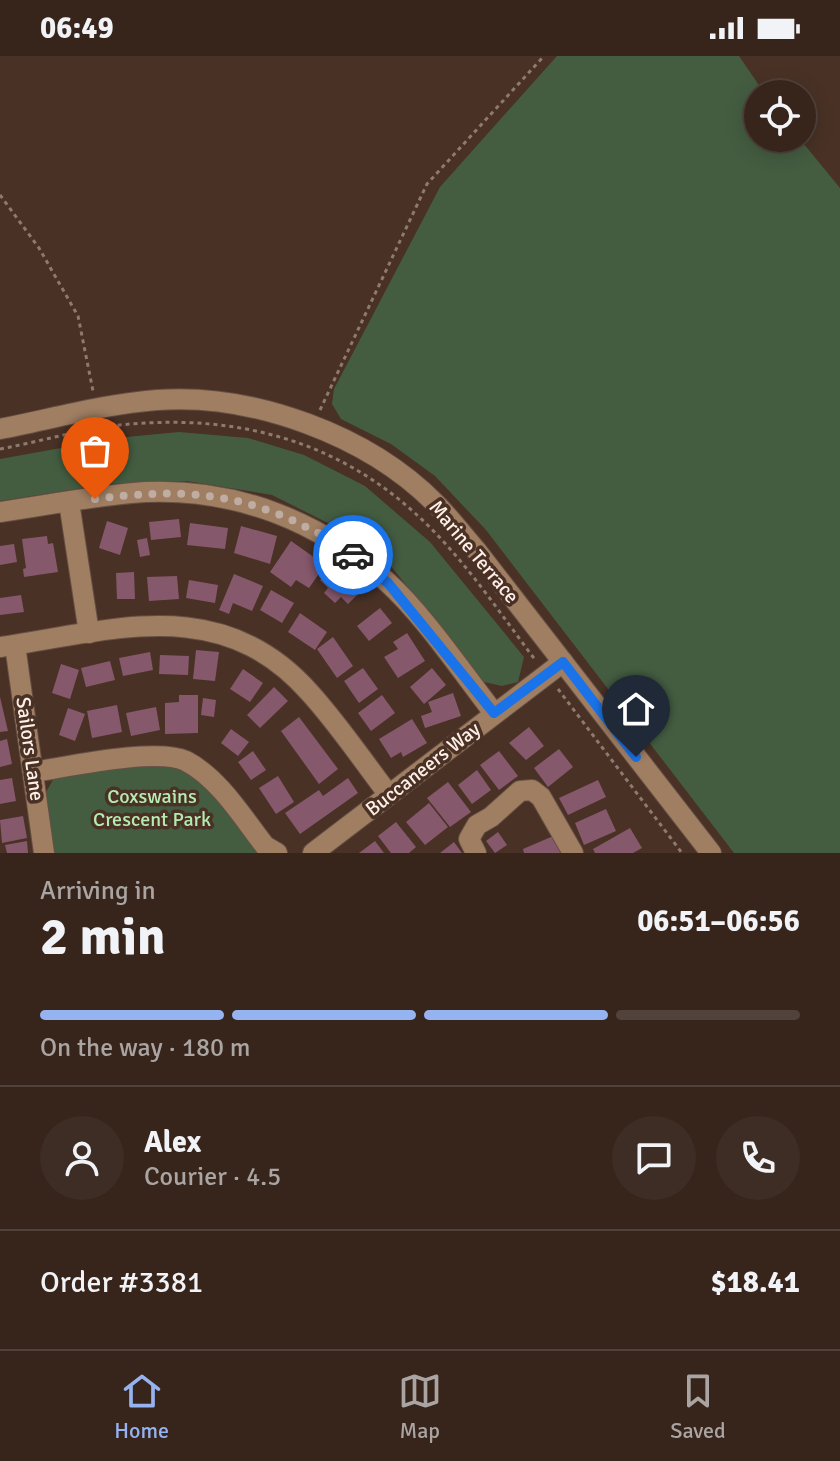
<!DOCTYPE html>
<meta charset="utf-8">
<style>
:root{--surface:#37251c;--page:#3e2d25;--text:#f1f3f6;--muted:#aaa5a3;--line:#51423b;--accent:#95b2f1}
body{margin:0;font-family:Signika,sans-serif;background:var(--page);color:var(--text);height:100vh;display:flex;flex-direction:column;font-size:30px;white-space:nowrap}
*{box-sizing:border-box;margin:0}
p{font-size:26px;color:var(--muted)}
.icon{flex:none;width:44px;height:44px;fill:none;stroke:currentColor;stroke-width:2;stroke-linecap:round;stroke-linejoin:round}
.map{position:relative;height:797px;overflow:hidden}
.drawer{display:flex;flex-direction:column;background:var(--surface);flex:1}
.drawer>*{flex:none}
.controls{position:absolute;left:744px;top:24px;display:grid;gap:16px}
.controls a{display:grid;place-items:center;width:72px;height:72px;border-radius:50%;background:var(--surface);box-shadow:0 4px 20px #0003,0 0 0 2px var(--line);font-size:40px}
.pin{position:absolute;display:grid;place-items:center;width:68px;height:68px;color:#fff;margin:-82px -34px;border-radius:50% 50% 50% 0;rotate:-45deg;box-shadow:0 0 8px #0007}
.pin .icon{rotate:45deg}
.courier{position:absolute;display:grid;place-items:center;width:80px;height:80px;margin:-40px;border:6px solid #1a73e8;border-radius:50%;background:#fff;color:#222;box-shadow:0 2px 10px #0007}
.overview em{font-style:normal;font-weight:800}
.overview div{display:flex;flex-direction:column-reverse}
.overview{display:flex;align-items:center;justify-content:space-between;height:136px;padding:0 40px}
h1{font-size:52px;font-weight:800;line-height:60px}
.bar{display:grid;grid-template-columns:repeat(4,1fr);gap:12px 8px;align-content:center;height:96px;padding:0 40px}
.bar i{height:10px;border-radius:6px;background:var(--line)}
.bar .on{background:var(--accent)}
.bar p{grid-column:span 4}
.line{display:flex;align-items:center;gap:20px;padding:0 40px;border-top:2px solid var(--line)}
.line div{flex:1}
.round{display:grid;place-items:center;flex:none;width:84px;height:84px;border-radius:42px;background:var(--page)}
.status{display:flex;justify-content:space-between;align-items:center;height:56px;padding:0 40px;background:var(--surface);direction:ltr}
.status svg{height:22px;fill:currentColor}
.tabs{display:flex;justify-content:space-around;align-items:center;height:112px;border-top:2px solid var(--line);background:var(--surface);font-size:22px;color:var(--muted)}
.tabs a{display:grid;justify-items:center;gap:4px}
.tabs .on{color:var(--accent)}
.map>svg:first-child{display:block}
.green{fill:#445d41}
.building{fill:#86586c}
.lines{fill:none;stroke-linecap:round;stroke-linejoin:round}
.minor-casing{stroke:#664f44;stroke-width:22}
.path{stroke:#8f7a70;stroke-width:3;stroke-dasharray:4 4;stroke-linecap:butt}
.minor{stroke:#9f7e62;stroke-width:20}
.done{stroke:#bfaca3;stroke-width:8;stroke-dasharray:0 14.4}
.route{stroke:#1a73e8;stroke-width:10}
.labels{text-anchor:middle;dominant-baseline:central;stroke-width:7;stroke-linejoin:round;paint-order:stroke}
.street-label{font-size:20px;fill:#ffefe7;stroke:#493125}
.park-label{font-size:20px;fill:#b6ebb0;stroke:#493125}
</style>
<div class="status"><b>06:49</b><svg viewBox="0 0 49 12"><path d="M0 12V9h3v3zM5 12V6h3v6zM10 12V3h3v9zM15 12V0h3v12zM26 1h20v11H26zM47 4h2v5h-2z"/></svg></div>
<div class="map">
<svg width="840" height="797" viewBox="0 0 840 797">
<rect width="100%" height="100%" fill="#493125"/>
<g class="green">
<path d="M557,0H739L765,38H758V82H799L840,132V797H734L486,474L435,420L391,388L341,363L332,348L334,333L440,131Z"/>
<path d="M179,376L248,382L304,399L365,430L430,486L524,601L518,626L502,630L484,626L390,509L346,476L272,439L187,425L108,428L0,445V403L116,382Z"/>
<path d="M152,706C162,708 174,708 183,713C212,727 239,771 259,797H53L45,738L54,722Z"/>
</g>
<g class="building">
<path d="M179,463L181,481L151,484L149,466Z"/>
<path d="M107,465L128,472L120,499L99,492Z"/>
<path d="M190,467L228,472L225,493L187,489Z"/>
<path d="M241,470L277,480L270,508L234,497Z"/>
<path d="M47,480L48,488L53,487L58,516L24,521L23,513L26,512L22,483Z"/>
<path d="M147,482L150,499L140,501L137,484Z"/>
<path d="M291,485L325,509L309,532L296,524L291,531L270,516Z"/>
<path d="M14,488L17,506L0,509V490Z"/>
<path d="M333,510L360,536L348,548L341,541L335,547L324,537L328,532L320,524Z"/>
<path d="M134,516L135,543H117L116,517Z"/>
<path d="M234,518L263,530L252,555L233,547L229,558L219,554Z"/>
<path d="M177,520L179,543L149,545L147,521Z"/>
<path d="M189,524L218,529L215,547L186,542Z"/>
<path d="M271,534L294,547L282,567L260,554Z"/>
<path d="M21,539L24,556L0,559V542Z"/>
<path d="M380,552L392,567L369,585L357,570Z"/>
<path d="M300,557L327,576L315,594L288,576Z"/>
<path d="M407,577L425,605L398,622L384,601L398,593L393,586Z"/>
<path d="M333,581L353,610L337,622L317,593Z"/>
<path d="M196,594L219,596L215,625L193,623Z"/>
<path d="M150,596L153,614L123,620L119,602Z"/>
<path d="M160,599L189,600L188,619L159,618Z"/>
<path d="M110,605L115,624L86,631L81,612Z"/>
<path d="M61,608L79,614L70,643L52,637Z"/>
<path d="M363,612L378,633L359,647L344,625Z"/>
<path d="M432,612L446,629L424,648L410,631Z"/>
<path d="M243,613L263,627L250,646L230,633Z"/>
<path d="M274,631L288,645L260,672L247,659Z"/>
<path d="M453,637L461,660L425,672L421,660L432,656L428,646Z"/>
<path d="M179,639H198V677L165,678V647L179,646Z"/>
<path d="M382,639L395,657L371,675L358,657Z"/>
<path d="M0,641L8,675L0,676Z"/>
<path d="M203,642L216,644L214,661L201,659Z"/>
<path d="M117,649L122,676L92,682L87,655Z"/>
<path d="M156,651L160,674L131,680L126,657Z"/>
<path d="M68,652L85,658L75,685L59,679Z"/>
<path d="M299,661L338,713L319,728L281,675Z"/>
<path d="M412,663L427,687L403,701L401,696L391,702L379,683Z"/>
<path d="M529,671L544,690L526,704L509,687Z"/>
<path d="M231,673L249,686L238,700L221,687Z"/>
<path d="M7,683L12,708L0,711V685Z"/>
<path d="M559,693L573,711L548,731L534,712Z"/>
<path d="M253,695L266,714L251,724L238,706Z"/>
<path d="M499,695L518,720L499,734L480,709Z"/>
<path d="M477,714L491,734L472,748L458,729Z"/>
<path d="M278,720L294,746L276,758L259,732Z"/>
<path d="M12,722L16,745L0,748V724Z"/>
<path d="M348,722L358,737L300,778L285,757L319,734L323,740Z"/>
<path d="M598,724L606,741L568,759L559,742Z"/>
<path d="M448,726L471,756L450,771L427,742Z"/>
<path d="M429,747L448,771L425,789L406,766Z"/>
<path d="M606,753L616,775L584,789L575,767Z"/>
<path d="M23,760L27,782L2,787L0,764Z"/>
<path d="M396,766L416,791L409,797H391L378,780Z"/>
<path d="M630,772L642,792L633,797H595L593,793Z"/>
<path d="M498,776L507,789L495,797L486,785Z"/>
<path d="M558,778L566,797H524L523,793Z"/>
<path d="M27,785L28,797H7L5,789Z"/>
<path d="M375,785L384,797H359Z"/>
<path d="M454,786L462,797H440Z"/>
</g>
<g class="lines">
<g class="minor-casing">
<g id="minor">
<path d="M0,373C51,363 105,348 157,344C253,337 368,379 436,448C450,462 463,479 476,494L711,797"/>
<path d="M69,446L89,577"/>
<path d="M0,456C48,449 97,439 145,436C236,432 319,465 386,525C424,559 462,616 494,657"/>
<path d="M15,589L44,797"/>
<path d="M0,591C115,574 222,537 310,637C339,669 363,705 389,739"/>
<path d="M33,716C67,711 157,691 186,705C219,722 243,762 265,790L277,797"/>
<path d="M313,797L563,606"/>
<path d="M476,797L469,783L477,769L491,761L520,735L532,734L541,741L573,797"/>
</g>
</g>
<g class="path">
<path d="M0,139L39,192L78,260L93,335"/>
<path d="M320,354L427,128L544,0"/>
<path d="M0,393C43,385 88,371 131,368C239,359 337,385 417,459C463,501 499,556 536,605"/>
<path d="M558,633L682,797"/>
</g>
<use href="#minor" class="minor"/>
</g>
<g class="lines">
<path class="done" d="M95,443C173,433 235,434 306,471C322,479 339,487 353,499"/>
<path class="route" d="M353,499L388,527L494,657L563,606L636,701"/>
</g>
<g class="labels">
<g class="street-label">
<text transform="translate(474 496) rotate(50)">Marine Terrace</text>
<text transform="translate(30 693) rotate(82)">Sailors Lane</text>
<text transform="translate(423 713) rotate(-38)">Buccaneers Way</text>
</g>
<g class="park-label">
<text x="152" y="740">Coxswains<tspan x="152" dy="23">Crescent Park</tspan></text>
</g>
</g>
</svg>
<div class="controls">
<a><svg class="icon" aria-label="locate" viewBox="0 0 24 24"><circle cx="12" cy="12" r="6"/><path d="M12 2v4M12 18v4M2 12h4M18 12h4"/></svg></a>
</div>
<div class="pin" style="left:95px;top:443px;background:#ea580c"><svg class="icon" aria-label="bag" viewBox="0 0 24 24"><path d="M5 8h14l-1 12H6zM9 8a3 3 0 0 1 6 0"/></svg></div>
<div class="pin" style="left:636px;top:701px;background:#1f2937"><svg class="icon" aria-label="home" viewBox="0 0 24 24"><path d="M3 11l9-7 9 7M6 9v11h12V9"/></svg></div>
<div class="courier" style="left:353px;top:499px"><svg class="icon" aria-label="car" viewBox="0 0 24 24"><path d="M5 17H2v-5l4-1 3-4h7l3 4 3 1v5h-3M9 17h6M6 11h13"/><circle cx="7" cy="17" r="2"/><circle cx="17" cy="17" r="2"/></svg></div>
</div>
<section class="drawer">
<div class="overview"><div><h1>2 min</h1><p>Arriving in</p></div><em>06:51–06:56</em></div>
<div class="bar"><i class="on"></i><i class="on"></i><i class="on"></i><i></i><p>On the way · 180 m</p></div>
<div class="line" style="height:144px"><a class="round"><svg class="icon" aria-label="person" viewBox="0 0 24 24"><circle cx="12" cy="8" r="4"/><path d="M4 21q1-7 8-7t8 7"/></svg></a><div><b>Alex</b><p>Courier · 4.5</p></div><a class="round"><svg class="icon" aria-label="chat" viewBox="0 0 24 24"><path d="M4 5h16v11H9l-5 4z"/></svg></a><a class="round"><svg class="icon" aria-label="phone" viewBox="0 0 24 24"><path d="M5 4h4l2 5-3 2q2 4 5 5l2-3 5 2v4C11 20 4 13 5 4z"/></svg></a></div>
<div class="line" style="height:104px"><div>Order #3381</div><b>$18.41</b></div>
</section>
<nav class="tabs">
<a class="on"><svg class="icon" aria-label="home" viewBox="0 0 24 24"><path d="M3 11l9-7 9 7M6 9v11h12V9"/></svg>Home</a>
<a><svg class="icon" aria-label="map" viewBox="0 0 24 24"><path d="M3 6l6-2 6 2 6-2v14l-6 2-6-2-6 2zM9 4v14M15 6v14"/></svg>Map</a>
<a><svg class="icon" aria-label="saved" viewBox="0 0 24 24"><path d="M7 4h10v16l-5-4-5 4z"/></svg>Saved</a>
</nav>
